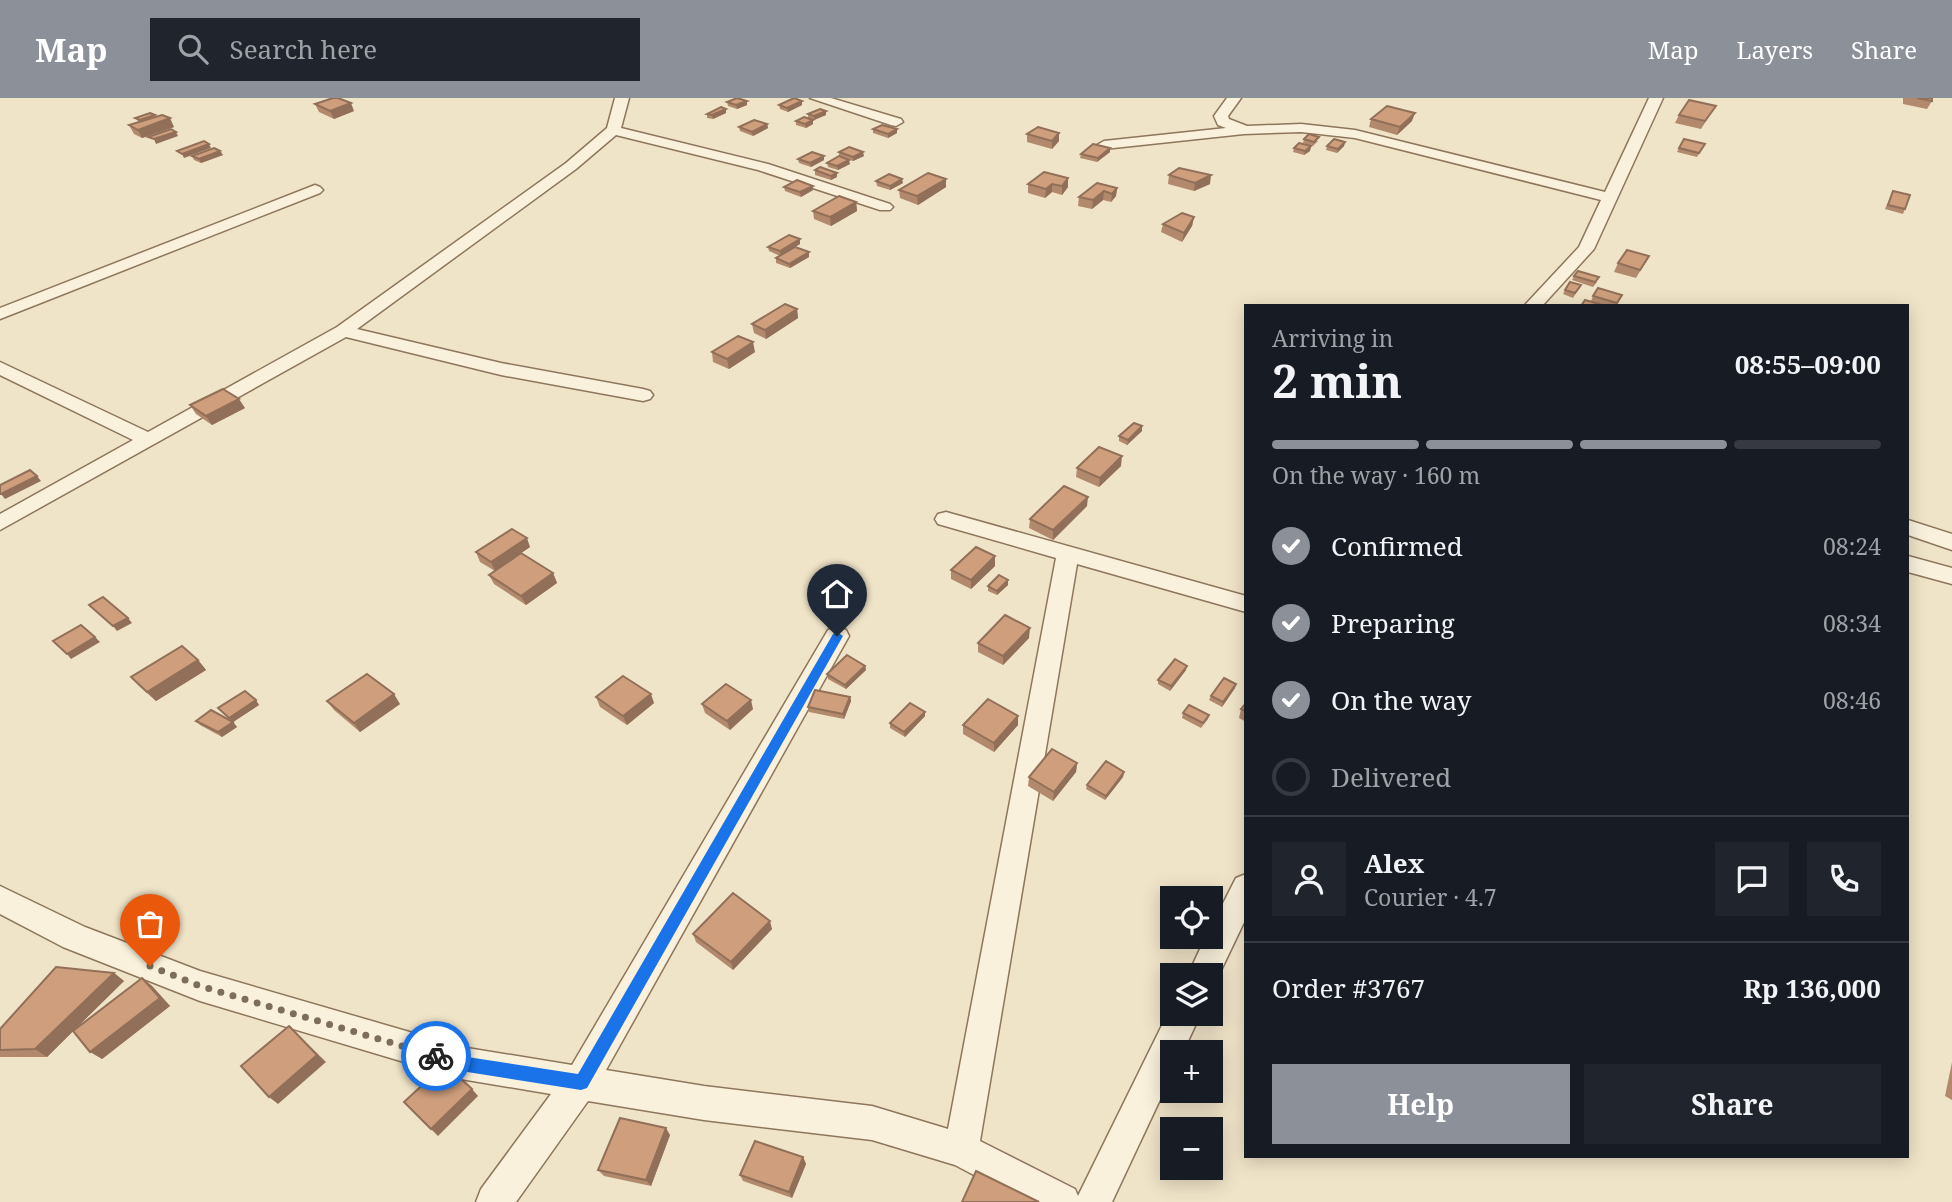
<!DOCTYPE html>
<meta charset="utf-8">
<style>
:root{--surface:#171b24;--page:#20242c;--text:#f1f3f6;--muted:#9ea1a6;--line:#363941;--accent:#8c9099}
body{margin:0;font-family:"Noto Serif",serif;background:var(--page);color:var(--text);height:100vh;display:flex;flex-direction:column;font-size:26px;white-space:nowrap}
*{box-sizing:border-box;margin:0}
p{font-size:23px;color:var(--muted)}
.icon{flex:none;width:38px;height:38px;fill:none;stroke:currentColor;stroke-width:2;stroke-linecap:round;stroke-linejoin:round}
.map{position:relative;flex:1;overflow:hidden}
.sheet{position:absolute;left:1244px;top:206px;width:665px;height:854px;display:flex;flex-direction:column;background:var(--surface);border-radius:0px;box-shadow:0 4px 18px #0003}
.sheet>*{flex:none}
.buttons{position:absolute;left:1160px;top:788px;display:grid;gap:14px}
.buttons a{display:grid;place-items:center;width:63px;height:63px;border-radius:0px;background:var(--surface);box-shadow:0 4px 18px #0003;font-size:35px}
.pin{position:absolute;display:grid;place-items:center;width:60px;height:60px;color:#fff;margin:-72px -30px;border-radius:50% 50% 50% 0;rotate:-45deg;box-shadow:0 0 7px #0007}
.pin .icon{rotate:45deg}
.courier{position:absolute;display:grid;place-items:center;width:70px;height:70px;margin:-35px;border:5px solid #1a73e8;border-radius:50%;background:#fff;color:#222;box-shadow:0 2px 9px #0007}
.headline em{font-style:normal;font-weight:700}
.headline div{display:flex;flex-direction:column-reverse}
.headline{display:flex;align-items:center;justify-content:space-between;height:119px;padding:0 28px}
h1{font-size:46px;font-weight:700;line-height:52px}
.bar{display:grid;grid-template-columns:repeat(4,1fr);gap:10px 7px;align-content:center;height:84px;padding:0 28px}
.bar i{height:9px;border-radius:5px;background:var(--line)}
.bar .active{background:var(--accent)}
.bar p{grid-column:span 4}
.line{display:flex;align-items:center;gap:18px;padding:0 28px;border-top:2px solid var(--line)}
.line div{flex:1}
.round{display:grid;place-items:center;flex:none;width:74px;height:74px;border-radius:0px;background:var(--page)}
ol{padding:0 28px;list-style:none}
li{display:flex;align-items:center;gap:21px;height:77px}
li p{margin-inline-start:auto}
li .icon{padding:7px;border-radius:50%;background:var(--accent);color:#fff;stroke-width:4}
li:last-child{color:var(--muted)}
li i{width:38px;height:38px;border:4px solid var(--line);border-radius:50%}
.primary-button{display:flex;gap:14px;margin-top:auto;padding:14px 28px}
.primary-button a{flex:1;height:80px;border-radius:0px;background:var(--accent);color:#fff;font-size:28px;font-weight:700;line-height:80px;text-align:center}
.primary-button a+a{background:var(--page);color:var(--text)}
header{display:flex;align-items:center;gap:42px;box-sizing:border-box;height:98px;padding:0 35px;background:var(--accent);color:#fff}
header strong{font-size:33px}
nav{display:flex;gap:38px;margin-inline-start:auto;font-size:24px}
.search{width:490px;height:63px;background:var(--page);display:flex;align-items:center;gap:18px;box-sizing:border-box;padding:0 24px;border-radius:0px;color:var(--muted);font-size:26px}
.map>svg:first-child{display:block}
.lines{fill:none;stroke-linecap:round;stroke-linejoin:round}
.minor-casing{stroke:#8d765c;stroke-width:3}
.minor{fill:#faf1dc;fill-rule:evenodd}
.wall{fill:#b2896c}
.shaded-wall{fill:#916f58}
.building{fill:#cf9f7d;stroke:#916f58;stroke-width:2}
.route{fill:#1a73e8}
.done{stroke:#7c6e5b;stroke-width:7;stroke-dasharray:0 12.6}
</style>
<header>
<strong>Map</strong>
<div class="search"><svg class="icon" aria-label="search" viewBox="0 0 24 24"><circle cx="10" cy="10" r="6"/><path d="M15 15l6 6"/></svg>Search here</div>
<nav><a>Map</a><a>Layers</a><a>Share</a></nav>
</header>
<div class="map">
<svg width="1952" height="1104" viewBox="0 0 1952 1104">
<rect width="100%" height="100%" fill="#f0e4c8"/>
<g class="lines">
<g class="minor-casing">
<g id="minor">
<path d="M615,0H629L621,30L768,66L890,106L893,109L890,112H880L758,72L616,37L576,71L357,231L501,265L643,291L650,293L653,297L650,301L643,303L501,277L346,239L0,432V416L133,342L0,277V264L148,334L337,229L566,65L607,30Z"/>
<path d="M810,0H831L901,21L903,24L896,28L891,27Z"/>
<path d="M1227,0H1241L1228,18L1229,21L1247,28L1301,26L1355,32L1605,94L1649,0H1663L1594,151L1542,208H1524L1579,149L1601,102L1355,40L1301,34L1244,36L1104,51L1097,47L1104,43L1226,30L1218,27L1214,18Z"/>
<path d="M315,87L320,89L323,92L320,95L0,221V210Z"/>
<path d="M946,414L1246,498V514L1077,466L980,1043L1075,1091L1078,1098L1172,907V915H1201L1183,954H1172V976L1112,1104H1025L955,1067L872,1042L704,1022L588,1003L516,1104H476L481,1091L551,996L461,981L200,903L63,849L0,816V788L85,829L200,873L461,949L572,967L828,532L837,529L846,532L849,538L606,972L704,988L872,1008L948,1031L1056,460L938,426L935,421L938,416Z"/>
<path d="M1908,422L1952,436V452L1908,437Z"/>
<path d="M1908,458L1952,470V486L1908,474Z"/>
<path d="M1246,776V820L1214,887L1211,889V877H1188L1206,838H1211V829L1236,780Z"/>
</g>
</g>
<use href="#minor" class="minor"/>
</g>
<g class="wall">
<path d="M1903,0H1932V3L1927,11L1903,6Z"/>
<path d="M747,3V7L737,11L728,8L727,4Z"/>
<path d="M802,3V7L788,14L780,11L779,7Z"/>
<path d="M315,6L354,13L334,21L319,14Z"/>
<path d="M1716,8L1701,31L1675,25L1679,17Z"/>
<path d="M826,13V17L814,22H813V26L806,30L796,27V23L808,20V16Z"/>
<path d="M726,15L713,21L707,20V16Z"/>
<path d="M156,18L174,29L142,40L134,36L129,27L139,24L135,20Z"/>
<path d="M1371,21L1412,23L1397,37L1369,29Z"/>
<path d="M767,26L768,30L753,38L740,33L739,29Z"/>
<path d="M873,31H897V35L888,40L873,35Z"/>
<path d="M1059,35V43L1052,51L1027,44V36Z"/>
<path d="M1304,41L1318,43L1313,48L1303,45Z"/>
<path d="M1345,44L1344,48L1337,55L1326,52L1327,48Z"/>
<path d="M1705,46L1697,59L1677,54L1679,50Z"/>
<path d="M1311,48L1310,53L1304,57L1293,54L1294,50Z"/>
<path d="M1110,50V54L1097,64L1080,60L1081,56Z"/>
<path d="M220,53L223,57L201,65L194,62L192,58Z"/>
<path d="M839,54L864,58L853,63L839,58Z"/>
<path d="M798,61L824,62L811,69L799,65Z"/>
<path d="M827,65L850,66L838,72L828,69Z"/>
<path d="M815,72L837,75V79L831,82L815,77Z"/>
<path d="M1169,77L1210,86L1194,93L1168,86Z"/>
<path d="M1068,80V89L1062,97L1052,94L1045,100L1028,95V86Z"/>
<path d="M946,81V89L918,107L900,100L899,92Z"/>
<path d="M876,83L903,85L890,92L877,88Z"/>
<path d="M784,89L813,92L801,99L785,93Z"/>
<path d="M1117,90L1116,98L1111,104L1103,102L1092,111L1078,108L1079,99Z"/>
<path d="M1893,93L1905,111L1903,116L1885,111Z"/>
<path d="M856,104L857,113L831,128L814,121L813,113Z"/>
<path d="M1194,119L1192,128L1182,144L1161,134L1163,126Z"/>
<path d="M800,141V146L780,158L769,153L768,149Z"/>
<path d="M1649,158L1636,180L1614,174L1618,165Z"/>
<path d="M809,159L790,170L776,165V160Z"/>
<path d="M1574,178L1597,184L1593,189L1572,182Z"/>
<path d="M1581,187L1573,200L1563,196L1565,192Z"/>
<path d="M1622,197L1616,208H1609L1591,203L1593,198Z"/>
<path d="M797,211L798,220L766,241L754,235L752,226Z"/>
<path d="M712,254H755L729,271L713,264Z"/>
<path d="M190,307L245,310L212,327L196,316Z"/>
<path d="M1142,328V333L1127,347L1119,343V338Z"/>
<path d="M1121,368L1099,389L1076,379L1077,370Z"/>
<path d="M1087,408L1053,442L1029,430L1030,421Z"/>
<path d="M530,449L521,455L553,475L557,485L526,507L494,486L489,477L495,473L480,464L476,454Z"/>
<path d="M995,468L971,491L951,481V472Z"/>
<path d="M1008,482V487L997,497L988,493V488Z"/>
<path d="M1029,540L1003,567L978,554V545Z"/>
<path d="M198,562L206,572L156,603L139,588L131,579Z"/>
<path d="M865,568L866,572L846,591L828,581L827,576Z"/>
<path d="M1186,572L1170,593L1158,586V582Z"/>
<path d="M1235,590L1222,609L1209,602L1211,598Z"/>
<path d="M596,599L654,605L627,627L600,609Z"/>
<path d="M850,599L851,603L844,621L809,614L808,609Z"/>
<path d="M327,603L400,606L360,634L334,612Z"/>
<path d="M1246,605V624L1239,620L1241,611Z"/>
<path d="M702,606L753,611L730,632L705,615Z"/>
<path d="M259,607L233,624L237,629L222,639L200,627L196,623L233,624L218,610Z"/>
<path d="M925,614V618L905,639L890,630V625Z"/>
<path d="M1183,615L1209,617L1208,621L1201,630L1182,620Z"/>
<path d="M1018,618V627L994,654L963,636V627Z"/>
<path d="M1077,665L1076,674L1053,703L1028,688L1029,679Z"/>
<path d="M1124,674L1123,679L1105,702L1086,691L1087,687Z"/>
<path d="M772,831L733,872L696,844L693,836Z"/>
<path d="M114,875L124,883L76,930L142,880L152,888L170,908L102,961L73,933L47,959H0V931Z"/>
<path d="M1952,964V1002L1945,998Z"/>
<path d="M670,1037L651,1088L604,1078L598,1072Z"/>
<path d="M803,1059L806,1066L792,1100L743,1083L740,1077Z"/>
</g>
<g class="shaded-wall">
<path d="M747,3V7L737,11L736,7Z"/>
<path d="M802,3V7L788,14L787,10Z"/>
<path d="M351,5L354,13L334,21L330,13Z"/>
<path d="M726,11V15L713,21L712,17Z"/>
<path d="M826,13V17L814,22V18Z"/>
<path d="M1415,15L1412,23L1397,37L1400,29Z"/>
<path d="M170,20L174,29L142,40L138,32Z"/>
<path d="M813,22V26L806,30L805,26Z"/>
<path d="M767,26L768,30L753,38L752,34Z"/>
<path d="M897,31V35L888,40V36Z"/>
<path d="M176,34L178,38L156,46L154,41Z"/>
<path d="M1059,35V43L1052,51V43Z"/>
<path d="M1345,44L1344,48L1337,55L1338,51Z"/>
<path d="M209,46L211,50L184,60L182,56Z"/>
<path d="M1311,48L1310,53L1304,57L1305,53Z"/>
<path d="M1110,50V54L1097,64L1098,60Z"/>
<path d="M220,53L223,57L201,65L199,61Z"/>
<path d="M863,54L864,58L853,63V59Z"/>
<path d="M824,58V62L811,69L810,65Z"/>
<path d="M849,62L850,66L838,72L837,68Z"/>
<path d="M837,75V79L831,82V78Z"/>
<path d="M1211,77L1210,86L1194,93L1195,85Z"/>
<path d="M1068,80V89L1062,97V88Z"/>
<path d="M902,81L903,85L890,92V88Z"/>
<path d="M946,81V89L918,107L917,98Z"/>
<path d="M1052,86V94L1045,100L1046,91Z"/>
<path d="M813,88V92L801,99L800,94Z"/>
<path d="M1117,90L1116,98L1111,104L1112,96Z"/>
<path d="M1104,93L1103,102L1092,111L1093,102Z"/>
<path d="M856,104L857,113L831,128L830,119Z"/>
<path d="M1194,119L1192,128L1182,144L1184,135Z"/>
<path d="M800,141V146L780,158V153Z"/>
<path d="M809,154V159L790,170L789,166Z"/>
<path d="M797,211L798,220L766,241L765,232Z"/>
<path d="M753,244L755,254L729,271L727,261Z"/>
<path d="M239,301L245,310L212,327L206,318Z"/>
<path d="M1142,328V333L1127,347L1128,342Z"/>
<path d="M1122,358L1121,368L1099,389L1100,380Z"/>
<path d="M37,378L41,383L5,401L1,396Z"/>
<path d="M1088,399L1087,408L1053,442V432Z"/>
<path d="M527,440L530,449L495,473L491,464Z"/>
<path d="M995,458V468L971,491V482Z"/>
<path d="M553,475L557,485L526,507L521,498Z"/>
<path d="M1008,482V487L997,497V493Z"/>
<path d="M128,520L132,525L117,533L113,528Z"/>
<path d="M1030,530L1029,540L1003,567V558Z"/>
<path d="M95,539L100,544L71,561L67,556Z"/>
<path d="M198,562L206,572L156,603L147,594Z"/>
<path d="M865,568L866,572L846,591L845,587Z"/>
<path d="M1187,568L1186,572L1170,593L1171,588Z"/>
<path d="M1236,586L1235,590L1222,609L1223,604Z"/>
<path d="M394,596L400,606L360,634L354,625Z"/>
<path d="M651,596L654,605L627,627L623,618Z"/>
<path d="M850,599L851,603L844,621L843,616Z"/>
<path d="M256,602L259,607L233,624L229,620Z"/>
<path d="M751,602L753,611L730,632L727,623Z"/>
<path d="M925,614V618L905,639L904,634Z"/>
<path d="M1018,618V627L994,654V645Z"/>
<path d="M233,624L237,629L222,639L218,634Z"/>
<path d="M1077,665L1076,674L1053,703L1054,694Z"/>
<path d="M1124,674L1123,679L1105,702L1106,698Z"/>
<path d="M770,823L772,831L733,872L731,864Z"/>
<path d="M114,875L124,883L47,959L35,951Z"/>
<path d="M142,880L152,888L170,908L102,961L90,954Z"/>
<path d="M289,928L326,964L278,1006L269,999Z"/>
<path d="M472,991L478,998L438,1038L431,1031Z"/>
<path d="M666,1030L670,1037L651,1088L646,1082Z"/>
<path d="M803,1059L806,1066L792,1100L789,1094Z"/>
</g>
<g class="building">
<path d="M333,0H338L351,5L330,13L315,6Z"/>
<path d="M737,0L747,3L736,7L727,4Z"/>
<path d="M794,0L802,3L787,10L779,7Z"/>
<path d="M1917,0H1932V3Z"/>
<path d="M1689,2L1716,8L1705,23L1679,17Z"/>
<path d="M1387,8L1415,15L1400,29L1371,21Z"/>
<path d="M721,9L726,11L712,17L707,16Z"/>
<path d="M820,11L826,13L814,18L808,16Z"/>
<path d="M150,15L155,17L140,22L135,20Z"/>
<path d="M162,17L170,20L138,32L129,27Z"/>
<path d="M804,19L813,22L805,26L796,23Z"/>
<path d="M754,22L767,26L752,34L739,29Z"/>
<path d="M882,27L897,31L888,36L873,31Z"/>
<path d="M1038,29L1059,35L1052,43L1027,36Z"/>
<path d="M171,31L176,34L154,41L148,39Z"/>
<path d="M1309,36L1319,39L1314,44L1304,41Z"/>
<path d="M1334,41L1345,44L1338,51L1327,48Z"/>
<path d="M1684,41L1705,46L1699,55L1679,50Z"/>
<path d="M204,43L209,46L182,56L177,53Z"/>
<path d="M1299,45L1311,48L1305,53L1294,50Z"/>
<path d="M1093,46L1110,50L1098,60L1081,56Z"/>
<path d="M849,49L863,54L853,59L839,54Z"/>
<path d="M214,50L220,53L199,61L192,58Z"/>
<path d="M812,54L824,58L810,65L798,61Z"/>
<path d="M839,58L849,62L837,68L827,65Z"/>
<path d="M820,69L837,75L831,78L815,72Z"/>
<path d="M1179,70L1211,77L1195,85L1169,77Z"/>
<path d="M1044,74L1068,80L1062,88L1052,86L1046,91L1028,86Z"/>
<path d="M928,75L946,81L917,98L899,92Z"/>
<path d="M889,76L902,81L890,88L876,83Z"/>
<path d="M797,82L813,88L800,94L784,89Z"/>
<path d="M1097,85L1117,90L1112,96L1104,93L1093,102L1079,99Z"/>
<path d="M1893,93L1910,97L1905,111L1888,107Z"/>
<path d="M839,98L856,104L830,119L813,113Z"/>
<path d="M1182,115L1194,119L1184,135L1163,126Z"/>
<path d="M789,137L800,141L780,153L768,149Z"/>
<path d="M795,149L809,154L789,166L776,160Z"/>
<path d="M1627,152L1649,158L1640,172L1618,165Z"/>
<path d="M1578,173L1599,179L1595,184L1574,178Z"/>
<path d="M1570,184L1581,187L1575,195L1565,192Z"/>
<path d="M1598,190L1622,197L1617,205L1593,198Z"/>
<path d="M1585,202L1603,207L1602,208H1581Z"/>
<path d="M785,206L797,211L765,232L752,226Z"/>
<path d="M738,238L753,244L727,261L712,254Z"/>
<path d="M223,291L239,301L206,318L190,307Z"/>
<path d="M1134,325L1142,328L1128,342L1119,338Z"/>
<path d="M1099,349L1122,358L1100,380L1077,370Z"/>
<path d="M30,372L37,378L1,396H0V387Z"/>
<path d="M1064,388L1088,399L1053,432L1030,421Z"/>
<path d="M512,431L527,440L491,464L476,454Z"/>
<path d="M976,449L995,458L971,482L951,472Z"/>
<path d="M521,455L553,475L521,498L489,477Z"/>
<path d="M999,477L1008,482L997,493L988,488Z"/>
<path d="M103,499L128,520L113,528L89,507Z"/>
<path d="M1005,517L1030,530L1003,558L978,545Z"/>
<path d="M81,527L95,539L67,556L53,543Z"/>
<path d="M182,548L198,562L147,594L131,579Z"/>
<path d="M847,557L865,568L845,587L827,576Z"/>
<path d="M1175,561L1187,568L1171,588L1158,582Z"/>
<path d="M367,576L394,596L354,625L327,603Z"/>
<path d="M623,578L651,596L623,618L596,599Z"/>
<path d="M1224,580L1236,586L1223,604L1211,598Z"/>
<path d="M726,586L751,602L727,623L702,606Z"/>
<path d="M815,592L850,599L843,616L808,609Z"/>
<path d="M245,593L256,602L229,620L218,610Z"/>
<path d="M988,601L1018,618L994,645L963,627Z"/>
<path d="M910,605L925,614L904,634L890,625Z"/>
<path d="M1246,605V613L1241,611Z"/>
<path d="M1189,607L1209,617L1203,625L1183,615Z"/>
<path d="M211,612L233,624L218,634L196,623Z"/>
<path d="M1052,651L1077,665L1054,694L1029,679Z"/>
<path d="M1106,663L1124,674L1106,698L1087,687Z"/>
<path d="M733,795L770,823L731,864L693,836Z"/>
<path d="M56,869L114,875L35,951L0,952V931Z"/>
<path d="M142,880L160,900L90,954L73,933Z"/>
<path d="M289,928L317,957L269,999L241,968Z"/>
<path d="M445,966L472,991L431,1031L404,1004Z"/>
<path d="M620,1020L666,1030L646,1082L598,1072Z"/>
<path d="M755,1043L803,1059L789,1094L740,1077Z"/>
<path d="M976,1073L1039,1104H962Z"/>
</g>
<path class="route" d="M837,534L843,538L587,990L581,992L461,973L431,963L429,958L431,952L436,950L461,958L578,976L833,536Z"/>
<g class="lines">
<path class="done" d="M150,868L200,888L436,958"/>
</g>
</svg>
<div class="buttons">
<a><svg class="icon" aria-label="locate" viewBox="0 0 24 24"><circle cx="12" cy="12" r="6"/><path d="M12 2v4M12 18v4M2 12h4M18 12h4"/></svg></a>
<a><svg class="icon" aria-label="layers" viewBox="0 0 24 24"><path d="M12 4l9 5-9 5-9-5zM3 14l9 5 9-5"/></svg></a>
<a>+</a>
<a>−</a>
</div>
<div class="pin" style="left:150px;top:868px;background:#ea580c"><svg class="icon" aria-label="bag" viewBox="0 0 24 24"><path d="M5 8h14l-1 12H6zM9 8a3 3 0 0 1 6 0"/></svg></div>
<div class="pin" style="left:837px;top:538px;background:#1f2937"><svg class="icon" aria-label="home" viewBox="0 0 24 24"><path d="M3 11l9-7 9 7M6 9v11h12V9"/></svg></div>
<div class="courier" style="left:436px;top:958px"><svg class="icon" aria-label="bike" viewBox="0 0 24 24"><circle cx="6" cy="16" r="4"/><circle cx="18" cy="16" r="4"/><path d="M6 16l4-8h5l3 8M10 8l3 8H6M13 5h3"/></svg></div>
<section class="sheet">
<div class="headline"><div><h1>2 min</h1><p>Arriving in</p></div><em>08:55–09:00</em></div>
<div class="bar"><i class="active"></i><i class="active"></i><i class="active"></i><i></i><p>On the way · 160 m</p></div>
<ol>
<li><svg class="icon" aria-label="check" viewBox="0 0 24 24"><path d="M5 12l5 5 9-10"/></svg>Confirmed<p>08:24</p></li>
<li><svg class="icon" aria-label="check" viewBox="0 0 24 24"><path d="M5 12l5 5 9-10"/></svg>Preparing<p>08:34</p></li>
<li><svg class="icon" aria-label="check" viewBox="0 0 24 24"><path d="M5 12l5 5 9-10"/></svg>On the way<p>08:46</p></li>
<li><i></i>Delivered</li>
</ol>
<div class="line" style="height:126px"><a class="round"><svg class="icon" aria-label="person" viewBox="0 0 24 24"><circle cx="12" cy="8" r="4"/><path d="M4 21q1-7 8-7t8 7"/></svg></a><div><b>Alex</b><p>Courier · 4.7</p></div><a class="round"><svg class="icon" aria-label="chat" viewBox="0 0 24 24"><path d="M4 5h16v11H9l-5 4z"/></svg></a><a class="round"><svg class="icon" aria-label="phone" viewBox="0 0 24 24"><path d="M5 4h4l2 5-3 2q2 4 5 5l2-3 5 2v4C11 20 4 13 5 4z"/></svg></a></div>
<div class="line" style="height:91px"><div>Order #3767</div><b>Rp 136,000</b></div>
<div class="primary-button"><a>Help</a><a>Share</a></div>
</section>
</div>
